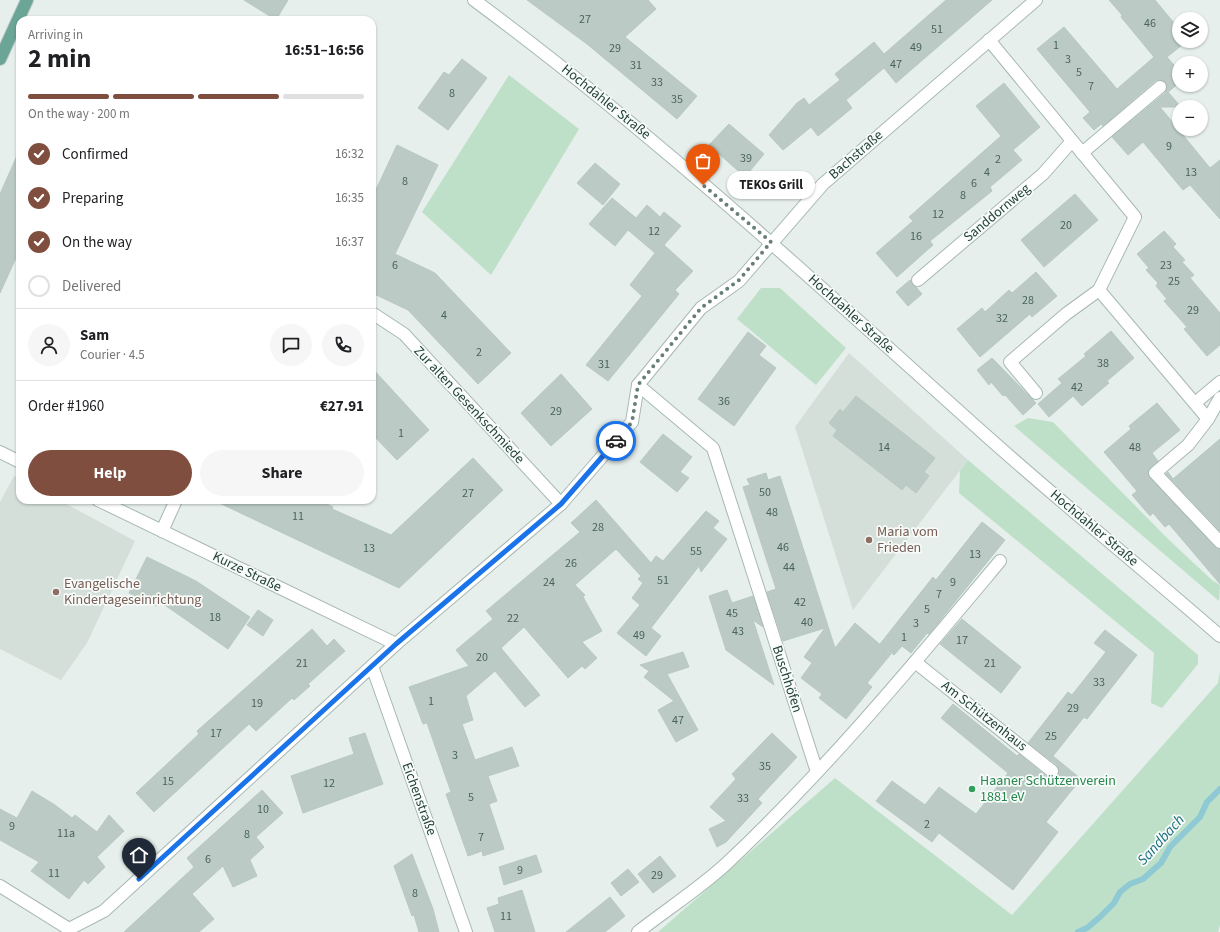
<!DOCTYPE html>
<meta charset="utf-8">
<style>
:root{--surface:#fff;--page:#f6f6f6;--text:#202124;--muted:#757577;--line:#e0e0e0;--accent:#7f4e3f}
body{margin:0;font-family:"Source Sans 3",sans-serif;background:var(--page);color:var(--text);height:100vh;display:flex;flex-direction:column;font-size:15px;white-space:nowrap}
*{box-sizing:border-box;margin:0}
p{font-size:13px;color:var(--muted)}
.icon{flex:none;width:22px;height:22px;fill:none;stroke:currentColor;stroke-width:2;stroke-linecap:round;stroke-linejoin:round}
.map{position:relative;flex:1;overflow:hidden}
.side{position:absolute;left:16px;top:16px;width:360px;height:488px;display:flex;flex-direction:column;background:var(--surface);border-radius:12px;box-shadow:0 1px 3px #0004}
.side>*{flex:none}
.fabs{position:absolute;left:1172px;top:12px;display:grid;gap:8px}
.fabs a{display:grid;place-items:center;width:36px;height:36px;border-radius:50%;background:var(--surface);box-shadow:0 1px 3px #0004;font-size:20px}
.pin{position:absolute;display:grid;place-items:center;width:34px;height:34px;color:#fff;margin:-41px -17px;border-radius:50% 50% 50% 0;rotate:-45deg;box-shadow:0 0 4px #0007}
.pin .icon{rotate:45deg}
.courier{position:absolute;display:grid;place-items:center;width:40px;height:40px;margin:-20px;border:3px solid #1a73e8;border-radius:50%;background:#fff;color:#222;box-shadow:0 1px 5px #0007}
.bubble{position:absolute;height:28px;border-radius:14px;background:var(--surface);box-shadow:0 1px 3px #0004;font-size:13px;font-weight:700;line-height:28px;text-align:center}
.summary em{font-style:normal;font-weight:700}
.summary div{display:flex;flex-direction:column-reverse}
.summary{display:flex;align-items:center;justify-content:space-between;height:68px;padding:0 12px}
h1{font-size:26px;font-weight:700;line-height:30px}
.bar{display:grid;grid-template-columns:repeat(4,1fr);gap:6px 4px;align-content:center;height:48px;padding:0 12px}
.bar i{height:5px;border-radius:3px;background:var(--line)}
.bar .on{background:var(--accent)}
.bar p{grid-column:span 4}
.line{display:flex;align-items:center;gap:10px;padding:0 12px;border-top:1px solid var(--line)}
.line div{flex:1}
.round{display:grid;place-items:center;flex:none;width:42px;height:42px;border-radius:21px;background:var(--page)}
ol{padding:0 12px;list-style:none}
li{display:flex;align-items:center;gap:12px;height:44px}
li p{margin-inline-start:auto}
li .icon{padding:4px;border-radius:50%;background:var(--accent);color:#fff;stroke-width:4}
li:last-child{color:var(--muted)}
li i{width:22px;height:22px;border:2px solid var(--line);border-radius:50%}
.cta{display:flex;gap:8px;margin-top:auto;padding:8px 12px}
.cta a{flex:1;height:46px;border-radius:24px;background:var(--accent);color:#fff;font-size:16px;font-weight:700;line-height:46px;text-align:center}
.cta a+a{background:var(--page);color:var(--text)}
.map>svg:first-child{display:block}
.built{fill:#d4dfda}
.green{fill:#bfe0c8}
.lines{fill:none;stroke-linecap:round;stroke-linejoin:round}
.stream{stroke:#8ec9d4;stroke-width:6}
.building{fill:#bbcac4;stroke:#b8c9c2}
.minor-casing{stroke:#a8b8b2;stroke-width:14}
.major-casing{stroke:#c2cac8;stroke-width:14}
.minor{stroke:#fff;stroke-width:12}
.major{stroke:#6aa596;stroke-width:12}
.done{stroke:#687f78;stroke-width:4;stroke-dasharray:0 7.2}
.route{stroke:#1a73e8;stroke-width:5}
.education-dot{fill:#8d6e63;stroke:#f7fbf9;stroke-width:1.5}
.leisure-dot{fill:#2e9e5b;stroke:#f7fbf9;stroke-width:1.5}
.labels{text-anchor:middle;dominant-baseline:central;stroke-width:3.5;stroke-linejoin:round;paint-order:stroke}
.number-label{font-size:12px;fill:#4a645c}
.street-label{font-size:14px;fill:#24423a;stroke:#f7fbf9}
.education-label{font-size:14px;fill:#785e54;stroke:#f7fbf9;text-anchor:start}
.leisure-label{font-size:14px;fill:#27864d;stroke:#f7fbf9;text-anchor:start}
.water-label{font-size:15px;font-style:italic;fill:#1c6f80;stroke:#f7fbf9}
</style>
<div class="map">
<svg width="1220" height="932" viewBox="0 0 1220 932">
<rect width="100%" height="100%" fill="#e6efeb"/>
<g class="built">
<path d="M849,353L968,460L853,610L795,427Z"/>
<path d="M14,476L20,479V500H59L135,541L87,643L61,680L0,649V502Z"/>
</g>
<g class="green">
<path d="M509,75L579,129L491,275L422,212Z"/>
<path d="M761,288H780L846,348L816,385L737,319Z"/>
<path d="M1028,418L1053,422L1168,539L1212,580L1220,585L1219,601L1014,426Z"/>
<path d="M968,460L1198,655V664L1162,708L1151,703L1154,653L959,493L960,471Z"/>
<path d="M1220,671V925L1218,932H658L835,778L1012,915L1218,683Z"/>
</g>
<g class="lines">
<path class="stream" d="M1078,932L1087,928L1100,917L1114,903L1120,892L1130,884L1143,879L1161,863L1170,847L1200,817L1207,802L1220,789"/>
</g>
<g class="building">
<path d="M244,0H288L276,20Z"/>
<path d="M527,0H648L656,9L625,37L697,96L677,119L587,44Z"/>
<path d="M946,0H992L896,83L884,68L846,100L852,108L818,136L811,127L783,150L769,135L797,103L804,98L809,105L840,80L835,74L874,42L884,54Z"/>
<path d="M1109,0H1155L1179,29V41H1187L1167,57L1179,71V83L1168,92L1181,107H1160L1210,168L1220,160V219L1190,185L1183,190L1143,142L1128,155L1112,137L1165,93L1167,86L1165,82L1159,80L1155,81L1103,126L1101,124L1094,130L1083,118L1090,112L1037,49L1064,27L1117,89L1154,57L1121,17L1122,15Z"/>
<path d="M462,59L487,78L448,130L418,108L444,72L449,75Z"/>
<path d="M1004,83L1040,127L1013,150L1022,160L990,187L992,191L930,241L933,245L897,277L876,253L913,221L909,217L1001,136L976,106Z"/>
<path d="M729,124L764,154L745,177L709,145Z"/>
<path d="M397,145L438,165L395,254L435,273L511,353L478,384L408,310L372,293V198Z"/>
<path d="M20,149V249L0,293V194Z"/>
<path d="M595,163L620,184L603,205L577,183Z"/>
<path d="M1075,194L1098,220L1044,267L1021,240Z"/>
<path d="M612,198L636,218L647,205L660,217L664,212L681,226L664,245L693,271L675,290L679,294L608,381L586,365L642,296L630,285L655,253L628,230L615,246L589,224Z"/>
<path d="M1164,231L1176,244L1173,247L1185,260L1182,262L1194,275L1190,278L1220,313V345L1207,356L1184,329L1187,327L1164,301L1167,299L1156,286L1158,283L1146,270L1149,268L1137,254Z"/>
<path d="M1036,272L1057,296L1032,317L1030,314L980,357L957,329L982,308L985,312L1009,290L1012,293Z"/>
<path d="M910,280L922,294L908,306L896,292Z"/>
<path d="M1111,331L1134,358L1107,381L1109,383L1082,406L1073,396L1049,417L1038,404L1062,383L1058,379L1086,356L1084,354Z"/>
<path d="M748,332L766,346L759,355L776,368L734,426L698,399Z"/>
<path d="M992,358L1036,403L1023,415L1005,395L1003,396L991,382L989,385L977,370Z"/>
<path d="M372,368L429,430L397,460L372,434Z"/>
<path d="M561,374L592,409L551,446L521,413Z"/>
<path d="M856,396L935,458L924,472L929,476L916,493L906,485L902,490L833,436L837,430L829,423L840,409L843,412Z"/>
<path d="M1157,403L1180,430L1152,453L1158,461L1150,468L1148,475L1215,547L1220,549V584L1169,524L1165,527L1153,513L1150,516L1132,495L1137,491L1104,452L1131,429L1129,426Z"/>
<path d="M663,434L692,457L680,472L689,478L677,492L640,462Z"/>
<path d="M1220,439V531L1166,474L1168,472L1173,479Z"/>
<path d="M473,458L503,490L399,588L213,500H318L333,507L332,509L391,535Z"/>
<path d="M766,473L768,480L780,476L835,648L855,623L891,654L867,683L872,687L846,719L819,698L822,694L801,678L812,663L804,657L825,628L783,641L767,592L776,589L743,487L750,485L747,479Z"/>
<path d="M596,500L651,563L656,556L663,561L706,511L719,521L713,528L727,539L701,572L699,566L651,628L661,636L646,656L617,633L640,605L632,598L643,583L638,579L641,576L616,549L575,585L585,595L583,597L602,631L582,642L597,658L585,669L582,666L568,678L524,627L501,648L540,695L525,707L495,671L466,696L473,720L462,724L475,760L512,747L519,766L488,776L497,801L489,804L504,849L483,856L482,851L468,856L446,794L451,792L427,723L423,724L409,687L469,666L456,650L493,619L486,611L580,532L571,523Z"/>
<path d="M982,522L1005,540L929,634L927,633L911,653L902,646L894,655L880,644L933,577L936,580Z"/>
<path d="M147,557L196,581L250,617L228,649L159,601L156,606L129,593Z"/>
<path d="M727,590L732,603L753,596L763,627L753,620L774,685L726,650L709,596Z"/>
<path d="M258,610L273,620L263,636L247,625Z"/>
<path d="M962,619L1021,667L1001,693L940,644Z"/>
<path d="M312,629L327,646L334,639L345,651L308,684L310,686L294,700L292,698L256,731L249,724L154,812L136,793L199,734L197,731Z"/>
<path d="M1105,630L1137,655L1087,719L1084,717L1053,756L1081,779L1046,822L1058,832L1013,890L939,833L932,842L876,801L892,781L925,805L939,787L976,814L1008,773L941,718L953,704L1017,756L1019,754L1047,777L1051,778L1058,776L1059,772L1057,765L1028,743L1068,692L1072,695L1106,652L1094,643Z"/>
<path d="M683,652L689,667L667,674L698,730L676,742L658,710L674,701L644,677L649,671L640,665Z"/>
<path d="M365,733L383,784L303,813L291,776L354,754L349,738Z"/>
<path d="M772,733L797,757L758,799L762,803L726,842L717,847L709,829L726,821L710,807L736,779L732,774Z"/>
<path d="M262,790L283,813L256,837L264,847L250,860L257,876L233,887L223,866L192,894L214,919L199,932H124L194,867L187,858Z"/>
<path d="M32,791L55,805L72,818L75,815L97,832L109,815L124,831L97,857L105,867L88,884L84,880L69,899L31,871L39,862L0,840V809L17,818Z"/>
<path d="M412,854L433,909L439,932H419L414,915L412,916L394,866Z"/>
<path d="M536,855L542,872L504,885L499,867Z"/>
<path d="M660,856L676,876L653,893L638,874Z"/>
<path d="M628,869L639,882L621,896L611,883Z"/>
<path d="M522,890L535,932H495L487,908L499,904L498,898Z"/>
<path d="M610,897L625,916L605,932H566Z"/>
</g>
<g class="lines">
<g class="minor-casing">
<g id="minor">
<path d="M474,0C653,132 816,283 981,431C1059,501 1141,567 1220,636"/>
<path d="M989,40L1135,217L1099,290L1066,314L1010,362L1036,393"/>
<path d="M1082,153L1160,87"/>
<path d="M918,280L1043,174L1072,141"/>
<path d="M1099,290L1208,419"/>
<path d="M372,313L404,334L561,504"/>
<path d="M638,385L713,448L817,772"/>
<path d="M1220,398L1208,419L1188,445L1155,473L1220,542"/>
<path d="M1195,403L1220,382"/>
<path d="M0,452L20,462"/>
<path d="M98,500L396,644"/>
<path d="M162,531L176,500"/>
<path d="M915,662L1052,771"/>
<path d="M372,666L466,932"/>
<path d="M0,886L69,929L104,911L396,644L561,504L632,422L638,385L701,308L739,281L823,184L1036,0"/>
<path d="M638,932C666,910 700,888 726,864C826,770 912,666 1000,561"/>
</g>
</g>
<g class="major-casing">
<path id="major" d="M0,59L27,0"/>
</g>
<use href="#minor" class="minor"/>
<use href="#major" class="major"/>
</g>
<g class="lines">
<path class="done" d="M616,441L632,422L638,385L701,308L739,280L771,242L703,185"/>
<path class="route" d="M139,879L396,644L561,504L616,441"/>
</g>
<g class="education-dot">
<circle cx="869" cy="540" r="4"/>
<circle cx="56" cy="592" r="4"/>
</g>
<circle class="leisure-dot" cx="972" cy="789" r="4"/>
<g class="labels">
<g class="number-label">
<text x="585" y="19">27</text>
<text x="1150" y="23">46</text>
<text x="937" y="29">51</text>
<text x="1056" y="45">1</text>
<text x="916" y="47">49</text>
<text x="615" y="48">29</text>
<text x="1068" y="59">3</text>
<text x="896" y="64">47</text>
<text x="636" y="65">31</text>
<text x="1079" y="72">5</text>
<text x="657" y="82">33</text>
<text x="1091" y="86">7</text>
<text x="452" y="93">8</text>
<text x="677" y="99">35</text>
<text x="1169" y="146">9</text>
<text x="746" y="158">39</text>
<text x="998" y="159">2</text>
<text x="987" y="172">4</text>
<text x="1191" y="172">13</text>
<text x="405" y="181">8</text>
<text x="974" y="183">6</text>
<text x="963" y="195">8</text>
<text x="938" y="214">12</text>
<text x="1066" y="225">20</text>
<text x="654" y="231">12</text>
<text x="916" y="236">16</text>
<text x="395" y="265">6</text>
<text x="1166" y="265">23</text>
<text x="1174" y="281">25</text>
<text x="1028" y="300">28</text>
<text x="1193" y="310">29</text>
<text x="444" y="315">4</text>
<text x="1002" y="318">32</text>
<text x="479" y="352">2</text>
<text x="1103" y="363">38</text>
<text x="604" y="364">31</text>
<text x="1077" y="387">42</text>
<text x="724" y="401">36</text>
<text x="556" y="411">29</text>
<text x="401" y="433">1</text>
<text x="884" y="447">14</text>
<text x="1135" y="447">48</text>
<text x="765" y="492">50</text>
<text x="468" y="493">27</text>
<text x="772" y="512">48</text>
<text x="298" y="516">11</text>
<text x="598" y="527">28</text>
<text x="783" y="547">46</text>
<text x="369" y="548">13</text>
<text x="696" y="551">55</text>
<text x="975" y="554">13</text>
<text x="571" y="563">26</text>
<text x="789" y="567">44</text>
<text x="663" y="580">51</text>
<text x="549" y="582">24</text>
<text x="953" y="582">9</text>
<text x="939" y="594">7</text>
<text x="800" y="602">42</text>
<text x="927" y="609">5</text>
<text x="732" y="613">45</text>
<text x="215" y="617">18</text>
<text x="513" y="618">22</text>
<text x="807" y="622">40</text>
<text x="916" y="623">3</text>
<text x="738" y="631">43</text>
<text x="639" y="635">49</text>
<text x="904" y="637">1</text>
<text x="962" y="640">17</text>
<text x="482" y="657">20</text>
<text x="302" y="663">21</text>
<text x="990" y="663">21</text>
<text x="1099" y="682">33</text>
<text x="431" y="701">1</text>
<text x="257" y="703">19</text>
<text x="1073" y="708">29</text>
<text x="678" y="720">47</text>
<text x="216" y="733">17</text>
<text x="1051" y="736">25</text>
<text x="455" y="755">3</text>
<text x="765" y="766">35</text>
<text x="168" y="781">15</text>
<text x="329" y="783">12</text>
<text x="471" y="797">5</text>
<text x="743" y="798">33</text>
<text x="263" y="809">10</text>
<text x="927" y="824">2</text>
<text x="12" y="826">9</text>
<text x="66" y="833">11a</text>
<text x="247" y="834">8</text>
<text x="481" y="837">7</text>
<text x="208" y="859">6</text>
<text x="520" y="870">9</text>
<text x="54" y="873">11</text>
<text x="657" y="875">29</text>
<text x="415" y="893">8</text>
<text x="506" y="916">11</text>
</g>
<g class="street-label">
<text transform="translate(606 102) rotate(39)">Hochdahler Straße</text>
<text transform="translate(856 155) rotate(-41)">Bachstraße</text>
<text transform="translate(997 213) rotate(-40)">Sanddornweg</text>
<text transform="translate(851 314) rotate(42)">Hochdahler Straße</text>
<text transform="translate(469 405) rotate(47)">Zur alten Gesenkschmiede</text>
<text transform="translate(1094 528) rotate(40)">Hochdahler Straße</text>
<text transform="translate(247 572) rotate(26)">Kurze Straße</text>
<text transform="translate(787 679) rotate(72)">Buschhöfen</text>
<text transform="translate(984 716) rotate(38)">Am Schützenhaus</text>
<text transform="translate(419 799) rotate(70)">Eichenstraße</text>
</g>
<g class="education-label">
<text x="877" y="532">Maria vom<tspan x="877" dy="16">Frieden</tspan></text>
<text x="64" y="584">Evangelische<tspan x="64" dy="16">Kindertageseinrichtung</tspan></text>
</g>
<g class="leisure-label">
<text x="980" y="781">Haaner Schützenverein<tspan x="980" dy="16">1881 eV</tspan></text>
</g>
<g class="water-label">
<text transform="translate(1161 840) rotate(-48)">Sandbach</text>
</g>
</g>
</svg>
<div class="fabs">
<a><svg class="icon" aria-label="layers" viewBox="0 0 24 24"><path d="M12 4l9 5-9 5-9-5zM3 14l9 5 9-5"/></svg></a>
<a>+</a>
<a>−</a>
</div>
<div class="pin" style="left:703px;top:185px;background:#ea580c"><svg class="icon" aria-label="bag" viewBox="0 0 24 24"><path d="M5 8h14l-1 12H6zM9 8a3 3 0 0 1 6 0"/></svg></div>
<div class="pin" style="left:139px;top:879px;background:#1f2937"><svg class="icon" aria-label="home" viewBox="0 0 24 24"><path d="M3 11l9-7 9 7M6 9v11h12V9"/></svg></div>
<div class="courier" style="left:616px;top:441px"><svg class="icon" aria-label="car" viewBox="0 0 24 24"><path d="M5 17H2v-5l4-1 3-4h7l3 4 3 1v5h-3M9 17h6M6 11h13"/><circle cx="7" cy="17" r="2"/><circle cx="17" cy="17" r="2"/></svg></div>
<div class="bubble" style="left:727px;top:171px;width:88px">TEKOs Grill</div>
<section class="side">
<div class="summary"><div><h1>2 min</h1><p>Arriving in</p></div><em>16:51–16:56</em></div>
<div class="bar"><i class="on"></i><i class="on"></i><i class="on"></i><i></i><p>On the way · 200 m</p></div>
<ol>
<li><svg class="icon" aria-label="check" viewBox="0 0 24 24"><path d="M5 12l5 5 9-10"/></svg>Confirmed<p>16:32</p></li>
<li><svg class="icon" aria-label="check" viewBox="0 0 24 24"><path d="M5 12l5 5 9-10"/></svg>Preparing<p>16:35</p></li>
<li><svg class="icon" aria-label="check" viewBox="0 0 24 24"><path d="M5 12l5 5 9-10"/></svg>On the way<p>16:37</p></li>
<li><i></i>Delivered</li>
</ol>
<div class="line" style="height:72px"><a class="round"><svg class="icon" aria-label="person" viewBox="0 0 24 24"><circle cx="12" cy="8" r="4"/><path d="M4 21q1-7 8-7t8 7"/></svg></a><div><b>Sam</b><p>Courier · 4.5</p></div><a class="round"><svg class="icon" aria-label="chat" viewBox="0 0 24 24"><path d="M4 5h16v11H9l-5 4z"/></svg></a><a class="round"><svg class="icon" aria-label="phone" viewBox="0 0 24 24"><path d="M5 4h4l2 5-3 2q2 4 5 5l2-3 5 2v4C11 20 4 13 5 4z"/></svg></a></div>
<div class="line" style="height:52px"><div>Order #1960</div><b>€27.91</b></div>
<div class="cta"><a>Help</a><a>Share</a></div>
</section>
</div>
